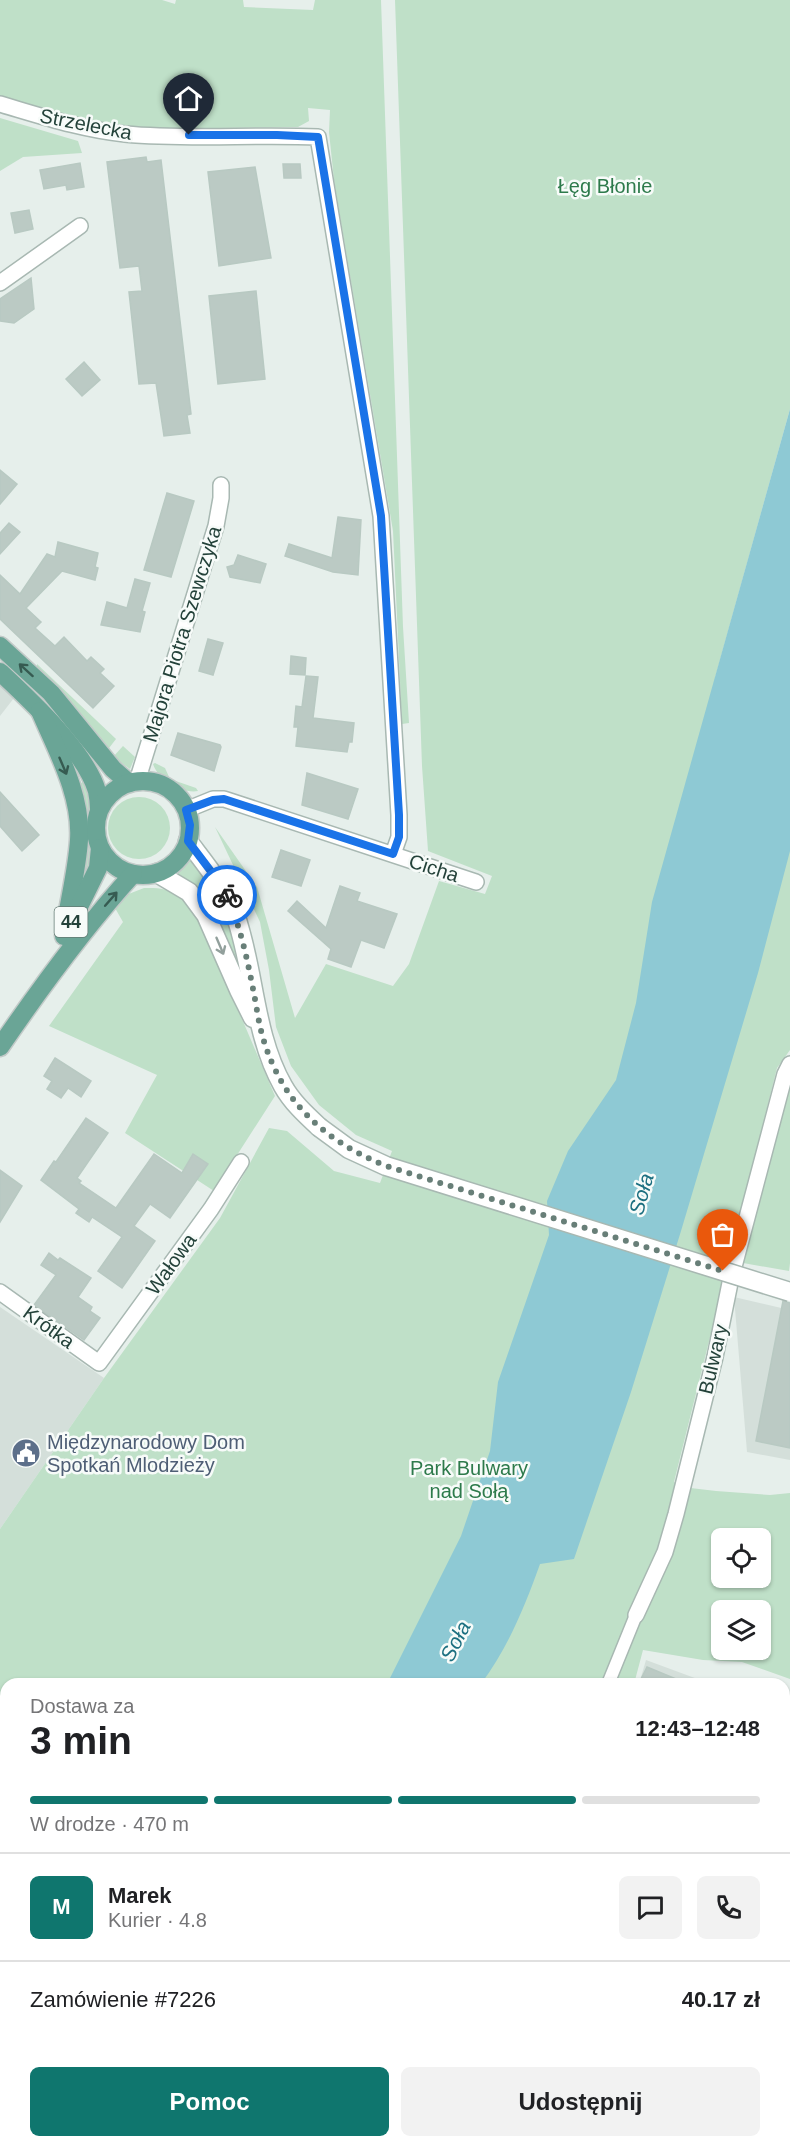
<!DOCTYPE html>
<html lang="pl">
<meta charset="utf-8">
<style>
:root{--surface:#fff;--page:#f2f2f2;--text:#202124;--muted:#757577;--line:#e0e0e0;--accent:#0f766e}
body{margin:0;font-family:Helvetica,sans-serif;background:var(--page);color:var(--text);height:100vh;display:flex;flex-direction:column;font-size:22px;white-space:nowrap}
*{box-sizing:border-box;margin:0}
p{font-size:20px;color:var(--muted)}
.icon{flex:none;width:33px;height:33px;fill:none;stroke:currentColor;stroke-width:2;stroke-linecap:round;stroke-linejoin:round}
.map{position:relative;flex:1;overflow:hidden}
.details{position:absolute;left:0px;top:1678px;width:790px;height:470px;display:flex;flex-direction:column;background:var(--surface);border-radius:18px 18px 0 0;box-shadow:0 2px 4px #0004}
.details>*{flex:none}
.controls{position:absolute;left:711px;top:1528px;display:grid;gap:12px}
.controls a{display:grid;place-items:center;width:60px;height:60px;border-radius:9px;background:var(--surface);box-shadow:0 2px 4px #0004;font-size:30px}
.pin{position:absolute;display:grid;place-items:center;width:51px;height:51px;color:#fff;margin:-62px -26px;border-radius:50% 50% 50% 0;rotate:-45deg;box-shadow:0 0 6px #0007}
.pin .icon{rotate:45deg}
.courier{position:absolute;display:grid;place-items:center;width:60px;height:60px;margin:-30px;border:4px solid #1a73e8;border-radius:50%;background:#fff;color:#222;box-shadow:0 2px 8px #0007}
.summary em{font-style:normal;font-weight:700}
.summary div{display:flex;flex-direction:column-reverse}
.summary{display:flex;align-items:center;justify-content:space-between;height:102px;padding:0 30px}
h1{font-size:39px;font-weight:700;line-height:45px}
.bar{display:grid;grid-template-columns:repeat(4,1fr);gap:9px 6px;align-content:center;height:72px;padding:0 30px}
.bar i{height:8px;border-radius:4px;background:var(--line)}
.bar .on{background:var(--accent)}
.bar p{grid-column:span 4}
.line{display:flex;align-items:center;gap:15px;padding:0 30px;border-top:2px solid var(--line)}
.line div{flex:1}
.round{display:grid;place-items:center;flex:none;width:63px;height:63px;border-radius:9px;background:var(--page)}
.cta{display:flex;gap:12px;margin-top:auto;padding:12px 30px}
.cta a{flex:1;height:69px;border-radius:9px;background:var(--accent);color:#fff;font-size:24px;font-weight:700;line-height:69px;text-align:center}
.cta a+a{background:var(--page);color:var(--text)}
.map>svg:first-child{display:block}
.built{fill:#d4dfda}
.green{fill:#bfe0c8;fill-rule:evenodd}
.water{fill:#8ec9d4}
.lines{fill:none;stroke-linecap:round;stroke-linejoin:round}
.stream{stroke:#8ec9d4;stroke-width:5}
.building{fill:#bbcac4;stroke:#b8c9c2;stroke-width:1.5}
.pedestrian-casing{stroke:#a8b8b2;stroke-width:15}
.minor-casing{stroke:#a8b8b2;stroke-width:18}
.tertiary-casing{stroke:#a8b8b2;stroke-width:21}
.primary-casing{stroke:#c2cac8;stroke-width:21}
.pedestrian{stroke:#fff;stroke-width:12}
.minor{stroke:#fff;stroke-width:15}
.tertiary{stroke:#fff;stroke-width:18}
.primary{stroke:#6aa596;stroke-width:18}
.tertiary-bridge-casing{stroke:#a8b8b2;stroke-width:21;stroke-linecap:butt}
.tertiary-bridge{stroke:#fff;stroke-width:18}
.oneway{stroke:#365b51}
.oneway2{stroke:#92a09c}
.done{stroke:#687f78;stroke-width:6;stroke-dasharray:0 10.8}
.route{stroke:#1a73e8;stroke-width:8}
.labels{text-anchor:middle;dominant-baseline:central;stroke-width:5;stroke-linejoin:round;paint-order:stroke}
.shield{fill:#f7fbf9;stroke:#637a73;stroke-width:1.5}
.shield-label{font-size:18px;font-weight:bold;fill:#24423a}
.street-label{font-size:20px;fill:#24423a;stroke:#f7fbf9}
.park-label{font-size:20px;fill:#2d7a4b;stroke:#f7fbf9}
.service-label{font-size:20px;fill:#4e5e75;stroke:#f7fbf9;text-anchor:start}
.water-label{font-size:21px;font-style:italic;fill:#1c6f80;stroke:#f7fbf9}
</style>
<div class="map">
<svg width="790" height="2147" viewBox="0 0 790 2147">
<rect width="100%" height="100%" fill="#e6efeb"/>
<g class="built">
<path d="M0,684L14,698L0,716Z"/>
<path d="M734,1297L790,1310V1460L747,1452Z"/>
<path d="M0,1307L104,1378L0,1529Z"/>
<path d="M646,1660L711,1684H639Z"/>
<path d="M785,1712L790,1714V2147H513L514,2142H784Z"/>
</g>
<g class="green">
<path d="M0,0H162L175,4L176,0H243L244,7L313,10L315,0H381L403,627L409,723L402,724L393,531L334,180L329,132L330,110L308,108L309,121L298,127L141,129L91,123L0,96Z"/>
<path d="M395,0H790V409L715,678L790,701V1050L777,1068L674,1482L682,1487L716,1491L770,1495L790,1493V1679L742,1662L703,1660L643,1650L634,1684H6V2142H512L511,2147H0V1529L104,1378L220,1218L269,1128L287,1131L334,1171L380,1183L392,1151L356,1135L319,1105L291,1066L276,1027L269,970L260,922L215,827L257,887L295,1018L326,964L393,986L409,964L439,881L485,894L492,876L428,851L422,766ZM722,1539H760V1578H722ZM722,1611H760V1650H722Z"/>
<path d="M0,118L78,141L82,153L23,157L0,171Z"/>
<path d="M37,664L116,739L106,752L37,671Z"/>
<path d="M123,746L135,757L130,769L113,757Z"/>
<path d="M155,763L165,768L170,779L196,788L198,791C182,794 158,780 153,764Z"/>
<path d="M87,780L92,804L86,824V836L91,860L86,881L78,877L77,785Z"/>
<circle cx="139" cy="828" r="31"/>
<path d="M192,855L233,921L247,983L177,877V874Z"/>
<path d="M144,888C172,887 180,894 197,914L275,1096L214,1191L125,1133L157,1075L49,1026L123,922L115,908L126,895Z"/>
<path d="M790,1084V1263L789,1271L743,1263Z"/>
</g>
<g class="water">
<path d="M790,409V851L758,973L681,1231L631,1392L574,1559L540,1564C525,1606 508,1648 481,1684H387L461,1536L490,1451L498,1382L549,1235L547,1201L568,1151L616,1080L636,1003L652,902Z"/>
<path d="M249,2142H362L361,2147H249Z"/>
</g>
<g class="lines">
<path class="stream" d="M583,2142L585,2147"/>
</g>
<g class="building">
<path d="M146,157L147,162L161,160L191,414L187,415L190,433L164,436L156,383L139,384L129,292L142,291L139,266L120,268L107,162Z"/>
<path d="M80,163L84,187L67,190L66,185L44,189L40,170Z"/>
<path d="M283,164H300L301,178H284Z"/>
<path d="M255,167L271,258L219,266L208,172Z"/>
<path d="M29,210L33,229L15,233L11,213Z"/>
<path d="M31,278L34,309L14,323L0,321V299Z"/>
<path d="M256,291L265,379L218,384L209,296Z"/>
<path d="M84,362L100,380L82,396L66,379Z"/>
<path d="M0,470L17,484L0,504Z"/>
<path d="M167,493L194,501L171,577L144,570Z"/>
<path d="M338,517L361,520L358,575L333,572L285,556L289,544L332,558Z"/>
<path d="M9,523L20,532L0,554V533Z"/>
<path d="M58,542L98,553L95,567L98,568L95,580L62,571L26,608L41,622L35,628L55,646L64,637L87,661L91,657L104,669L100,673L114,686L93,708L0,619V575L20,594L47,554L55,557Z"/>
<path d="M238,555L266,564L260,583L230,577L227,567L234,565Z"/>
<path d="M135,579L150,583L142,611L145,612L140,632L101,625L107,602L127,608Z"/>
<path d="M208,639L223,643L213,675L199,671Z"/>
<path d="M291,656L306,658L305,675L290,674Z"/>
<path d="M306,676L318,677L313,718L354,723L352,742H349L347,752L296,746L298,727H294L296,706L302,707Z"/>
<path d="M178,733L220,745L221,747L214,771L171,755Z"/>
<path d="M307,773L358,789L348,819L302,805Z"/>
<path d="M0,792L39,835L22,851L0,826Z"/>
<path d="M281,850L310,860L301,886L272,877Z"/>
<path d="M340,886L360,893L357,901L397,914L384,948L361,940L351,967L328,959L331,949L288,911L297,901L326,928Z"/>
<path d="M55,1058L91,1081L81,1097L68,1088L61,1098L47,1089L52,1081L44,1076Z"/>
<path d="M86,1118L108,1133L77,1178L81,1181L79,1183L116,1208L154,1154L182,1173L193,1154L208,1164L170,1218L150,1204L134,1226L155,1241L122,1288L98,1271L122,1237L92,1217L89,1222L76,1213L79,1209L41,1180L54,1161L56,1162Z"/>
<path d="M0,1170L22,1186L0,1222Z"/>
<path d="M49,1253L58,1260L60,1258L91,1278L78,1297L92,1307L90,1311L100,1318L84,1340L34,1305L56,1275L41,1265Z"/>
<path d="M783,1301L790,1303V1448L756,1441Z"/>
<path d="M647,1667L688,1684H648L640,1681Z"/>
</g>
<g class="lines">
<g class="pedestrian-casing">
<g id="pedestrian">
<path d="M608,1684L636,1615"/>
<path d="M484,2147L486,2142"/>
</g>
</g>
<g class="minor-casing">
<g id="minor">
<path d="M0,104C41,116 83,130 125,134C189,140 254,134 318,137L381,516L399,815V837L393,854"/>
<path d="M0,283L80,226"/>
<path d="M141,781L139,775L216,526L221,498V485"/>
<path d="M186,810L213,799H224L476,882"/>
<path d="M0,1292L99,1363L211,1209L241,1162"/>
<path d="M636,1615L665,1552L676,1514L715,1357L731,1278L785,1074L790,1064"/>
</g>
</g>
<g class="tertiary-casing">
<g id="tertiary">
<path d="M188,841C206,865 224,886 235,914C255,970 253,1033 283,1086C292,1102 305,1114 319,1127"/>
<path d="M157,873L189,892L206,915L239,990L253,1018"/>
</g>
</g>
<g class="primary-casing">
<g id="primary">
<path d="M0,646L51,693L113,769L129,783"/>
<path d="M0,672C30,700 85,751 97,791C98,796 99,803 99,809"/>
<path d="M40,711C57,751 82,795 79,840C77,871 68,905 64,936"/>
<circle cx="143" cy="828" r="47"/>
<path d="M70,925L98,868L100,848"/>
<path d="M0,1047C41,987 84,928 133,874"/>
</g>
</g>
<use href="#pedestrian" class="pedestrian"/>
<use href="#minor" class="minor"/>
<use href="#tertiary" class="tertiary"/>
<use href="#primary" class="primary"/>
<g class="tertiary-bridge-casing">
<path id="tertiary-bridge" d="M319,1127L349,1149L386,1166L790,1292"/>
</g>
<use href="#tertiary-bridge" class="tertiary-bridge"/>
</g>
<defs><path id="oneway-shaft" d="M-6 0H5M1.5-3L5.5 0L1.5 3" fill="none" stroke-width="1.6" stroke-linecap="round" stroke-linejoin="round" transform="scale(1.5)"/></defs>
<g class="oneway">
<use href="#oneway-shaft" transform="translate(26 670) rotate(-138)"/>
<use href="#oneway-shaft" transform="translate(63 766) rotate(67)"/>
<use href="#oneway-shaft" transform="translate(111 899) rotate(-49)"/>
</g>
<use class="oneway2" href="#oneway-shaft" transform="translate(220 946) rotate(67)"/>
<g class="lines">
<path class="done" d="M227,895C239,924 246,953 252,984C256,1002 258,1021 263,1038C282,1103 325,1141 386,1166L723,1271"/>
<path class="route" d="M189,135H277L318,137L381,516L399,815V837L393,854L224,799L213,800L186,810L190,825L188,841L219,882L227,895"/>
</g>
<defs>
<g id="civic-disc" transform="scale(1.5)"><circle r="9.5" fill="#5c6f8a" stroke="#f7fbf9"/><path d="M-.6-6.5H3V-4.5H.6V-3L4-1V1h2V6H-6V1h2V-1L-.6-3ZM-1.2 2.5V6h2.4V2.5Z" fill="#fff"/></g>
</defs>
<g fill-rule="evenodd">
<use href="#civic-disc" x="26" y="1453"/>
</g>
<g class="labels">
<rect class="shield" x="54.5" y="907" width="33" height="30" rx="4.5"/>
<g class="shield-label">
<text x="71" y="922">44</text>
</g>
<g class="street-label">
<text transform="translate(86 124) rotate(11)">Strzelecka</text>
<text transform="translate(182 634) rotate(-73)">Majora Piotra Szewczyka</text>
<text transform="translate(434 868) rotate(18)">Cicha</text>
<text transform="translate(171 1264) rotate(-54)">Wałowa</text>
<text transform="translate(49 1327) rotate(36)">Krótka</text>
<text transform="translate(713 1359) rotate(-77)">Bulwary</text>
</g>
<g class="park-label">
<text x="605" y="186">Łęg Błonie</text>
<text x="469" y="1468">Park Bulwary<tspan x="469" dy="23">nad Sołą</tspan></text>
</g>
<g class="service-label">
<text x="47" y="1442">Międzynarodowy Dom<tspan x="47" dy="23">Spotkań Mlodzieży</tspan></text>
</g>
<g class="water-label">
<text transform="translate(641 1194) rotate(-74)">Soła</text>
<text transform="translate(455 1641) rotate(-63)">Soła</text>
</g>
</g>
</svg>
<div class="controls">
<a><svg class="icon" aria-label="locate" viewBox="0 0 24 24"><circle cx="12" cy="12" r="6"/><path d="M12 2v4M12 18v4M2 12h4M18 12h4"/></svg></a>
<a><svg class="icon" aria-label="layers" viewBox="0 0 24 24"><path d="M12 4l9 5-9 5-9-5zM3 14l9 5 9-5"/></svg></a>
</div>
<div class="pin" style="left:723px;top:1271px;background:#ea580c"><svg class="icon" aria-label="bag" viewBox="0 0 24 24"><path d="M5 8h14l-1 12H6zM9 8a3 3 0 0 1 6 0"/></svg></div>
<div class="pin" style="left:189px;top:135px;background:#1f2937"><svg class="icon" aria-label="home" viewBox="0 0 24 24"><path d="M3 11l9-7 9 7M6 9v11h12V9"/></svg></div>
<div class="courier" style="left:227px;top:895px"><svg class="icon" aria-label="bike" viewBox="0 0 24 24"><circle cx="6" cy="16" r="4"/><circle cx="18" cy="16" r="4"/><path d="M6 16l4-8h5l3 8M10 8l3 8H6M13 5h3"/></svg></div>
<section class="details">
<div class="summary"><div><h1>3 min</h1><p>Dostawa za</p></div><em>12:43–12:48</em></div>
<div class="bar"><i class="on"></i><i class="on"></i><i class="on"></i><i></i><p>W drodze · 470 m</p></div>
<div class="line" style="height:108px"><b class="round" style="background:var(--accent);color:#fff">M</b><div><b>Marek</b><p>Kurier · 4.8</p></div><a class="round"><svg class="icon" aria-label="chat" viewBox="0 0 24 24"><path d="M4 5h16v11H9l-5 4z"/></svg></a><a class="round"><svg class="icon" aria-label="phone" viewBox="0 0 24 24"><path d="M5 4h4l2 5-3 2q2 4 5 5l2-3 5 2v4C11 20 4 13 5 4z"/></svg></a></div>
<div class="line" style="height:78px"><div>Zamówienie #7226</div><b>40.17 zł</b></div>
<div class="cta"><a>Pomoc</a><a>Udostępnij</a></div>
</section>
</div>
